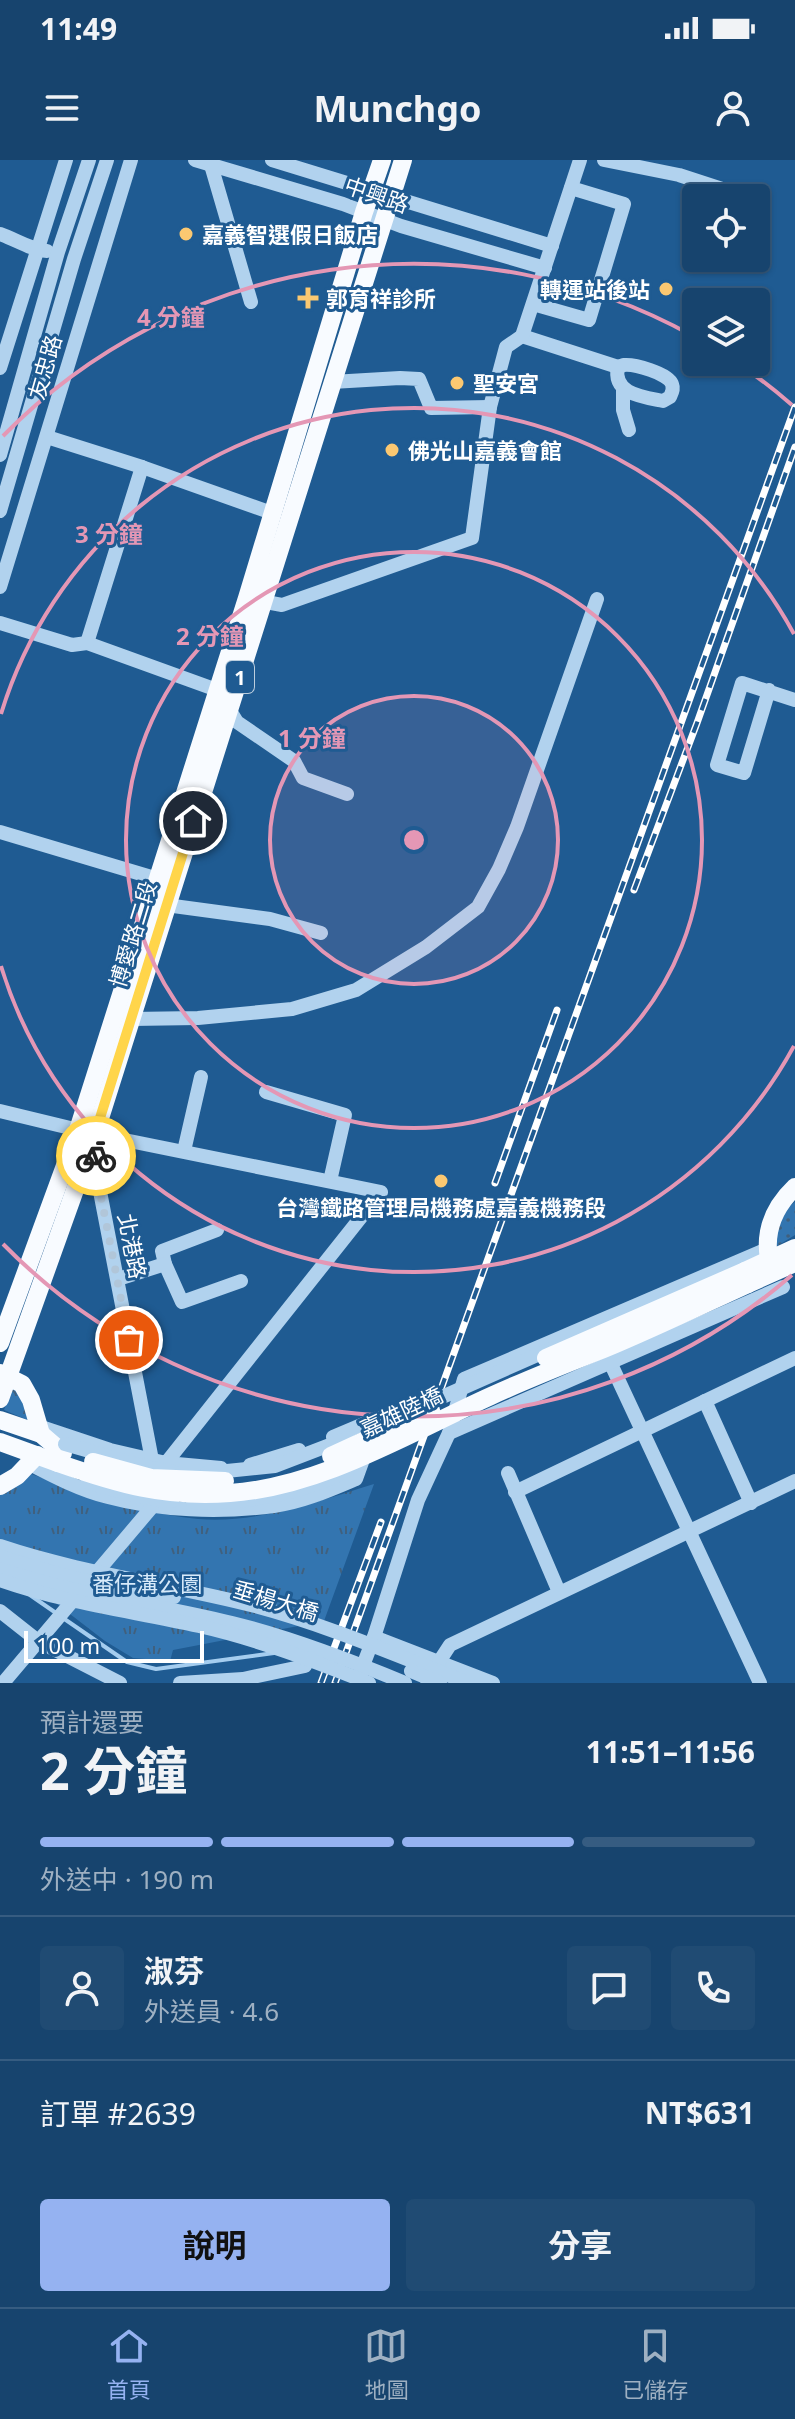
<!DOCTYPE html>
<html lang="zh-TW">
<meta charset="utf-8">
<style>
:root{--surface:#17446e;--page:#204b73;--text:#f1f3f6;--muted:#9eb0c2;--line:#365c81;--accent:#95b2f1}
body{margin:0;font-family:"Noto Sans","Noto Sans TC",sans-serif;background:var(--page);color:var(--text);height:100vh;display:flex;flex-direction:column;font-size:30px;white-space:nowrap}
*{box-sizing:border-box;margin:0}
p{font-size:26px;color:var(--muted)}
.icon{flex:none;width:44px;height:44px;fill:none;stroke:currentColor;stroke-width:2;stroke-linecap:round;stroke-linejoin:round}
.map{position:relative;height:1523px;overflow:hidden}
.side{display:flex;flex-direction:column;background:var(--surface);flex:1}
.side>*{flex:none}
.tools{position:absolute;left:682px;top:24px;display:grid;gap:16px}
.tools a{display:grid;place-items:center;width:88px;height:88px;border-radius:8px;background:var(--surface);box-shadow:0 2px 6px #0004,0 0 0 2px var(--line);font-size:40px}
.scale{position:absolute;left:24px;bottom:20px;width:180px;box-sizing:border-box;padding-left:8px;border:4px solid #fff;border-top:0;font-size:22px;line-height:28px;white-space:nowrap;color:#fff;-webkit-text-stroke:6px #1f5b92;paint-order:stroke}
.pin{position:absolute;display:grid;place-items:center;width:68px;height:68px;color:#fff;margin:-34px;border:4px solid #fff;border-radius:50%;box-shadow:0 2px 8px #0007}
.courier{position:absolute;display:grid;place-items:center;width:80px;height:80px;margin:-40px;border:6px solid #ffd54a;border-radius:50%;background:#fff;color:#222;box-shadow:0 2px 10px #0007}
.head em{font-style:normal;font-weight:700}
.head div{display:flex;flex-direction:column-reverse}
.head{display:flex;align-items:center;justify-content:space-between;height:136px;padding:0 40px}
h1{font-size:52px;font-weight:700;line-height:60px}
.bar{display:grid;grid-template-columns:repeat(4,1fr);gap:12px 8px;align-content:center;height:96px;padding:0 40px}
.bar i{height:10px;border-radius:6px;background:var(--line)}
.bar .selected{background:var(--accent)}
.bar p{grid-column:span 4}
.line{display:flex;align-items:center;gap:20px;padding:0 40px;border-top:2px solid var(--line)}
.line div{flex:1}
.round{display:grid;place-items:center;flex:none;width:84px;height:84px;border-radius:8px;background:var(--page)}
.cta{display:flex;gap:16px;margin-top:auto;padding:16px 40px}
.cta a{flex:1;height:92px;border-radius:8px;background:var(--accent);color:#111;font-size:32px;font-weight:700;line-height:92px;text-align:center}
.cta a+a{background:var(--page);color:var(--text)}
.status{display:flex;justify-content:space-between;align-items:center;height:56px;padding:0 40px;background:var(--surface);direction:ltr}
.status svg{height:22px;fill:currentColor}
header{display:flex;justify-content:space-between;align-items:center;height:104px;padding:0 40px;background:var(--surface);font-size:36px;font-weight:700}
.menu{display:flex;justify-content:space-around;align-items:center;height:112px;border-top:2px solid var(--line);background:var(--surface);font-size:22px;color:var(--muted)}
.menu a{display:grid;justify-items:center;gap:4px}
.menu .selected{color:var(--accent)}
.map>svg:first-child{display:block}
.grass{fill:url(#grass-dots)}
.forest{fill:url(#forest-crowns)}
.park{fill:url(#park-tufts)}
.lines{fill:none;stroke-linecap:round;stroke-linejoin:round}
.stream{stroke:#a5cdef;stroke-width:4}
.minor{stroke:#b1d2ee;stroke-width:14}
.major{stroke:#f8fbff;stroke-width:18}
.rail-casing{stroke:#fff;stroke-width:7}
.rail{stroke:#1f5b92;stroke-width:4;stroke-dasharray:12;stroke-linecap:butt}
.minor-bridge{stroke:#b1d2ee;stroke-width:14}
.major-bridge{stroke:#f8fbff;stroke-width:18}
.done{stroke:#b1c6d9;stroke-width:8;stroke-dasharray:0 14.4}
.route{stroke:#ffd54a;stroke-width:10}
.ring{fill:none;stroke:#e497b5;stroke-width:4}
.poi-dot{fill:#fbc871;stroke:#1f5b92;stroke-width:3}
.labels{text-anchor:middle;dominant-baseline:central;stroke-width:6;stroke-linejoin:round;paint-order:stroke}
.shield{fill:#1f5b92;stroke:#bccede;stroke-width:2}
.shield-label{font-size:20px;font-weight:bold;fill:#fff}
.street-label{font-size:22px;fill:#fff;stroke:#1f5b92}
.poi-label{font-size:22px;font-weight:bold;fill:#fff;stroke:#1f5b92;text-anchor:start}
.park-label{font-size:22px;fill:#d7eafa;stroke:#1f5b92}
.centre{fill:#e497b5;stroke:#1f5b92;stroke-width:4}
.ring-label{font-size:24px;text-anchor:middle;font-weight:bold;fill:#e497b5;stroke:#1f5b92;stroke-width:6;stroke-linejoin:round;paint-order:stroke}
</style>
<div class="status"><b>11:49</b><svg viewBox="0 0 49 12"><path d="M0 12V9h3v3zM5 12V6h3v6zM10 12V3h3v9zM15 12V0h3v12zM26 1h20v11H26zM47 4h2v5h-2z"/></svg></div>
<header><svg class="icon" aria-label="menu" viewBox="0 0 24 24"><path d="M4 6h16M4 12h16M4 18h16"/></svg>Munchgo<svg class="icon" aria-label="person" viewBox="0 0 24 24"><circle cx="12" cy="8" r="4"/><path d="M4 21q1-7 8-7t8 7"/></svg></header>
<div class="map">
<svg width="795" height="1523" viewBox="0 0 795 1523">
<defs>
<pattern id="grass-dots" width="8" height="8" patternUnits="userSpaceOnUse" patternTransform="scale(2)"><rect width="8" height="8" fill="#3375b0"/><path d="M2 2h.1M6 6h.1" fill="none" stroke="#40607e" stroke-width="1.8" stroke-linecap="round"/></pattern>
<pattern id="forest-crowns" width="20" height="18" patternUnits="userSpaceOnUse" patternTransform="scale(2)"><rect width="20" height="18" fill="#3375b0"/><path d="M2 6a3 3 0 1 1 6 0M12 15a3 3 0 1 1 6 0" fill="none" stroke="#40607e"/></pattern>
<pattern id="park-tufts" width="24" height="20" patternUnits="userSpaceOnUse" patternTransform="scale(2)"><rect width="24" height="20" fill="#3375b0"/><path d="M3 7l-1-3M5 7V3M7 7l1-3M15 17l-1-3M17 17v-4M19 17l1-3" fill="none" stroke="#40607e"/></pattern>
</defs>
<rect width="100%" height="100%" fill="#1f5b92"/>
<path class="grass" d="M795,1042V1075L777,1086L774,1068L787,1048Z"/>
<path class="forest" d="M12,1227L17,1229L30,1261L4,1250Z"/>
<path class="park" d="M31,1314C85,1332 140,1354 198,1359C258,1364 318,1341 374,1324L324,1461L173,1490L170,1501L133,1498L105,1481L0,1400V1333Z"/>
<g class="lines">
<g class="stream">
<path d="M30,1435L56,1453"/>
<path d="M63,1458L127,1502L156,1509L274,1493"/>
</g>
<g class="minor">
<path d="M195,0L343,44L401,66L545,108"/>
<path d="M272,0L552,86"/>
<path d="M604,0L679,15L725,30"/>
<path d="M211,5L251,142"/>
<path d="M0,74C15,79 31,90 47,91"/>
<path d="M533,144L589,160L624,44L571,28"/>
<path d="M522,176L618,207"/>
<path d="M624,205C634,204 668,213 672,224C674,229 672,232 670,237L663,241C643,237 612,234 618,207Z"/>
<path d="M0,208L66,0"/>
<path d="M332,222L400,218L419,219L431,248L490,247"/>
<path d="M623,230V250L629,270"/>
<path d="M47,277L142,307L272,353"/>
<path d="M0,295L58,92L89,0"/>
<path d="M0,351L74,99L107,0"/>
<path d="M0,427L131,0"/>
<path d="M255,440L282,445L472,378L490,247L506,187L522,176L580,0"/>
<path d="M0,463L72,485L87,483L217,530L237,562L294,601L303,618L347,634"/>
<path d="M87,483L142,307"/>
<path d="M769,530L744,613L717,605L742,523L795,540"/>
<path d="M0,672L158,719"/>
<path d="M166,745L270,759L321,773"/>
<path d="M131,859L198,858L292,849L356,830L426,787L478,747L499,709L517,667L597,439"/>
<path d="M266,932L345,955L330,1021"/>
<path d="M0,951L95,974L381,1032L166,1303L110,1290L38,1266"/>
<path d="M95,982L97,1016L152,1300"/>
<path d="M184,991L201,917"/>
<path d="M165,1104L162,1091L217,1070"/>
<path d="M118,1119L165,1104L182,1142L241,1121"/>
<path d="M610,1202L760,1523"/>
<path d="M705,1241L751,1343"/>
<path d="M449,1273L783,1127"/>
<path d="M28,1303C53,1316 80,1330 108,1337C160,1351 220,1353 274,1346C303,1342 330,1330 356,1319L378,1258L333,1277"/>
<path d="M166,1303L221,1308"/>
<path d="M250,1305L299,1290"/>
<path d="M508,1313L559,1432"/>
<path d="M515,1332L795,1198"/>
<path d="M0,1451L38,1481L120,1523"/>
<path d="M374,1477L493,1523"/>
<path d="M359,1516L374,1477L418,1340L449,1273L464,1219L767,1089"/>
<path d="M427,1520L450,1485L795,1321"/>
<path d="M3,1523L152,1347"/>
<path d="M180,1523L243,1519L305,1506"/>
</g>
<g class="major">
<path d="M769,1099C764,1070 774,1047 795,1027"/>
<path d="M745,1111L795,1088"/>
<path d="M748,1124L795,1103"/>
<path d="M0,1183L78,970L247,438L364,52L382,0"/>
<path d="M0,1213L22,1224L31,1240L41,1274"/>
<path d="M0,1239L95,974L403,0"/>
<path d="M0,1260L41,1274L63,1293"/>
<path d="M0,1282L58,1303"/>
<path d="M0,1326L17,1316L37,1295"/>
</g>
<g class="rail-casing">
<g id="rail">
<path d="M634,730L697,563L795,287"/>
<path d="M495,1023L557,850"/>
<path d="M321,1523L381,1362"/>
<path d="M335,1523L795,247"/>
</g>
</g>
<use href="#rail" class="rail"/>
<g class="minor-bridge">
<path d="M415,1249L553,1188"/>
<path d="M65,1284L145,1307L174,1312"/>
<path d="M207,1313L275,1306L348,1278"/>
<path d="M87,1322C116,1331 142,1338 172,1341"/>
<path d="M193,1342C246,1344 299,1334 347,1311"/>
<path d="M0,1386C83,1414 170,1424 255,1446C327,1465 398,1496 468,1523"/>
<path d="M0,1396C56,1416 115,1428 174,1437"/>
<path d="M0,1409C76,1435 155,1444 232,1463C289,1477 352,1501 405,1523"/>
<path d="M0,1420C65,1443 132,1451 199,1466C257,1479 314,1501 369,1523"/>
<path d="M411,1511L440,1523"/>
</g>
<g class="major-bridge">
<path d="M546,1198L745,1111"/>
<path d="M331,1296L431,1250"/>
<path d="M93,1302L151,1318L225,1321"/>
<path d="M58,1303C118,1324 165,1338 230,1333C321,1327 409,1273 491,1236C528,1219 566,1204 604,1189C652,1169 700,1146 748,1124"/>
</g>
</g>
<g class="lines">
<path class="done" d="M96,996L97,1016L129,1180"/>
<path class="route" d="M96,996L95,974L193,661"/>
</g>
<circle cx="414" cy="680" r="144" fill="#e497b5" fill-opacity=".12"/>
<g class="ring">
<circle cx="414" cy="680" r="144"/>
<circle cx="414" cy="680" r="288"/>
<path d="M794 886A432 432 0 0 1 1 806M1 554A432 432 0 0 1 794 474"/>
<path d="M792 1115A576 576 0 0 1 3 1084M3 276A576 576 0 0 1 693 176M736 202A576 576 0 0 1 792 245"/>
</g>
<g class="poi-dot">
<circle cx="186" cy="74" r="8"/>
<circle cx="666" cy="129" r="8"/>
<path d="M304 126h8v8h8v8h-8v8h-8v-8h-8v-8h8z"/>
<circle cx="457" cy="223" r="8"/>
<circle cx="392" cy="290" r="8"/>
<circle cx="441" cy="1021" r="8"/>
</g>
<g class="labels">
<rect class="shield" x="226" y="501" width="28" height="32" rx="6"/>
<g class="shield-label">
<text x="240" y="517">1</text>
</g>
<g class="street-label">
<text transform="translate(377 34) rotate(19)">中興路</text>
<text transform="translate(44 207) rotate(-74)">友忠路</text>
<text transform="translate(132 774) rotate(-73)">博愛路二段</text>
<text transform="translate(133 1086) rotate(79)">北港路</text>
<text transform="translate(401 1251) rotate(-25)">嘉雄陸橋</text>
<text transform="translate(276 1440) rotate(17)">垂楊大橋</text>
</g>
<g class="poi-label">
<text x="202" y="74">嘉義智選假日飯店</text>
<text x="650" y="129" text-anchor="end">轉運站後站</text>
<text x="326" y="138">郭育祥診所</text>
<text x="473" y="223">聖安宮</text>
<text x="408" y="290">佛光山嘉義會館</text>
<text x="441" y="1047" text-anchor="middle">台灣鐵路管理局機務處嘉義機務段</text>
</g>
<g class="park-label">
<text x="147" y="1423">番仔溝公園</text>
</g>
</g>
<circle cx="414" cy="680" r="12" class="centre"/>
<g class="ring-label">
<text x="171" y="166">4 分鐘</text>
<text x="109" y="383">3 分鐘</text>
<text x="210" y="485">2 分鐘</text>
<text x="312" y="587">1 分鐘</text>
</g>
</svg>
<div class="tools">
<a><svg class="icon" aria-label="locate" viewBox="0 0 24 24"><circle cx="12" cy="12" r="6"/><path d="M12 2v4M12 18v4M2 12h4M18 12h4"/></svg></a>
<a><svg class="icon" aria-label="layers" viewBox="0 0 24 24"><path d="M12 4l9 5-9 5-9-5zM3 14l9 5 9-5"/></svg></a>
</div>
<div class="scale">100 m</div>
<div class="pin" style="left:129px;top:1180px;background:#ea580c"><svg class="icon" aria-label="bag" viewBox="0 0 24 24"><path d="M5 8h14l-1 12H6zM9 8a3 3 0 0 1 6 0"/></svg></div>
<div class="pin" style="left:193px;top:661px;background:#1f2937"><svg class="icon" aria-label="home" viewBox="0 0 24 24"><path d="M3 11l9-7 9 7M6 9v11h12V9"/></svg></div>
<div class="courier" style="left:96px;top:996px"><svg class="icon" aria-label="bike" viewBox="0 0 24 24"><circle cx="6" cy="16" r="4"/><circle cx="18" cy="16" r="4"/><path d="M6 16l4-8h5l3 8M10 8l3 8H6M13 5h3"/></svg></div>
</div>
<section class="side">
<div class="head"><div><h1>2 分鐘</h1><p>預計還要</p></div><em>11:51–11:56</em></div>
<div class="bar"><i class="selected"></i><i class="selected"></i><i class="selected"></i><i></i><p>外送中 · 190 m</p></div>
<div class="line" style="height:144px"><a class="round"><svg class="icon" aria-label="person" viewBox="0 0 24 24"><circle cx="12" cy="8" r="4"/><path d="M4 21q1-7 8-7t8 7"/></svg></a><div><b>淑芬</b><p>外送員 · 4.6</p></div><a class="round"><svg class="icon" aria-label="chat" viewBox="0 0 24 24"><path d="M4 5h16v11H9l-5 4z"/></svg></a><a class="round"><svg class="icon" aria-label="phone" viewBox="0 0 24 24"><path d="M5 4h4l2 5-3 2q2 4 5 5l2-3 5 2v4C11 20 4 13 5 4z"/></svg></a></div>
<div class="line" style="height:104px"><div>訂單 #2639</div><b>NT$631</b></div>
<div class="cta"><a>說明</a><a>分享</a></div>
</section>
<nav class="menu">
<a class="selected"><svg class="icon" aria-label="home" viewBox="0 0 24 24"><path d="M3 11l9-7 9 7M6 9v11h12V9"/></svg>首頁</a>
<a><svg class="icon" aria-label="map" viewBox="0 0 24 24"><path d="M3 6l6-2 6 2 6-2v14l-6 2-6-2-6 2zM9 4v14M15 6v14"/></svg>地圖</a>
<a><svg class="icon" aria-label="saved" viewBox="0 0 24 24"><path d="M7 4h10v16l-5-4-5 4z"/></svg>已儲存</a>
</nav>
